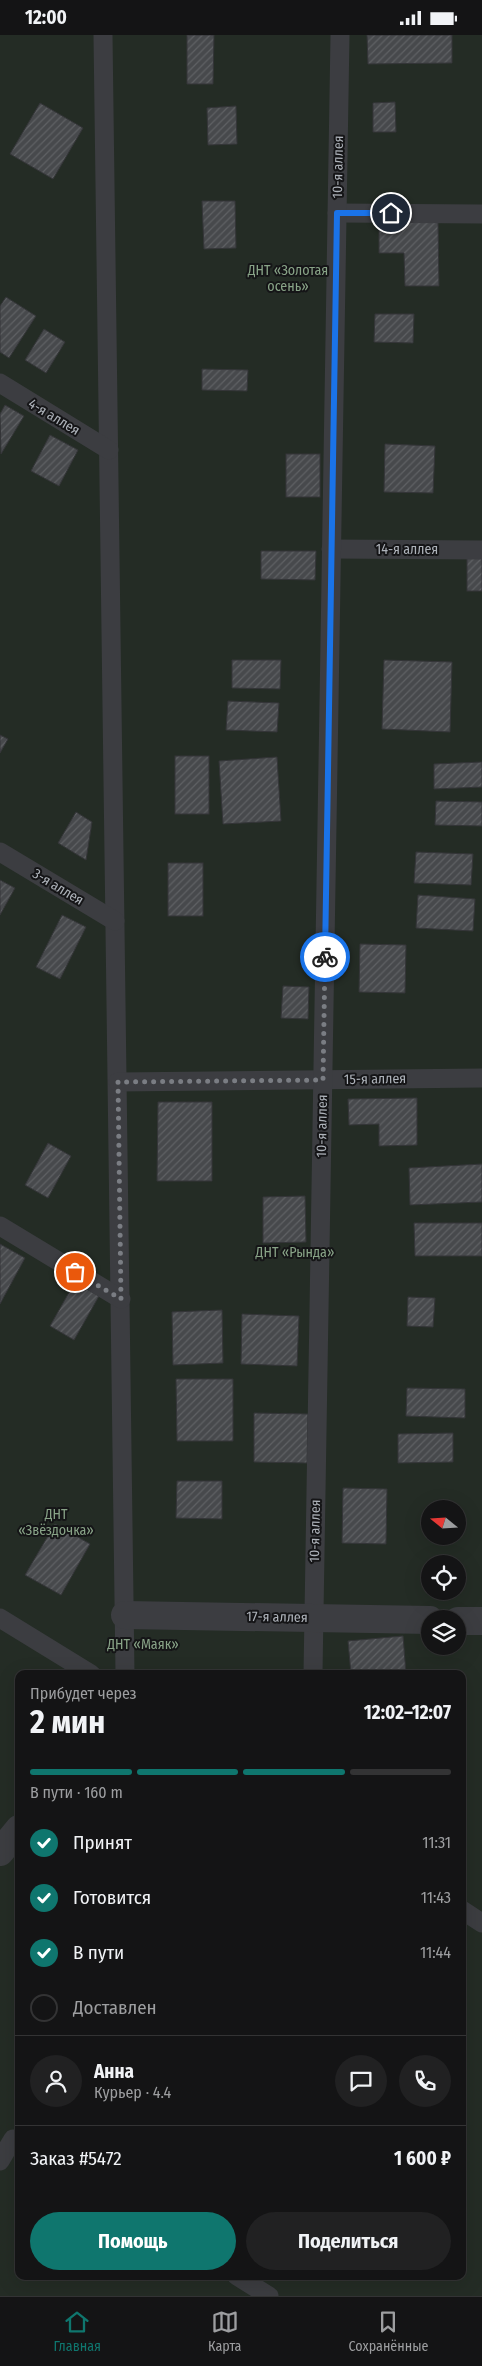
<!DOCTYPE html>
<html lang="ru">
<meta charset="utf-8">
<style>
:root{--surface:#141415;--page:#212122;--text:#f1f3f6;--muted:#9d9ea0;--line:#333334;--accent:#0f766e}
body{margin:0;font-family:"Fira Sans Condensed",sans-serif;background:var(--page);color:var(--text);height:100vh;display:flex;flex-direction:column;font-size:19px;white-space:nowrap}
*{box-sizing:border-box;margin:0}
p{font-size:16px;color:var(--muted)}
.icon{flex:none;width:28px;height:28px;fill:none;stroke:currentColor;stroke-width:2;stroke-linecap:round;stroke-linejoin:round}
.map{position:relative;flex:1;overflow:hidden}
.sheet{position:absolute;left:15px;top:1635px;width:451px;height:610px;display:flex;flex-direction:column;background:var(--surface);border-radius:10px;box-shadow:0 5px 20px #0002,0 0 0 1px var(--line)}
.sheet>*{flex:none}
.needle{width:32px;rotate:288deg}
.tools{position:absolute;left:421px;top:1465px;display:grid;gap:10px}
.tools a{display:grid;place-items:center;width:45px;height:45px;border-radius:50%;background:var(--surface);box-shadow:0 5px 20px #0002,0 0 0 1px var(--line);font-size:25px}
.pin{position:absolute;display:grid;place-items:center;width:42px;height:42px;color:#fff;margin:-21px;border:2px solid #fff;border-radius:50%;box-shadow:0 1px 5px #0007}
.courier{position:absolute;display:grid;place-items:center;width:50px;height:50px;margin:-25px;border:4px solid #1a73e8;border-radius:50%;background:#fff;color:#222;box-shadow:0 1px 6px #0007}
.summary em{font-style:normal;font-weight:700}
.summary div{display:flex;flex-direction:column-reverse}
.summary{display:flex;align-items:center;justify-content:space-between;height:85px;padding:0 15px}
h1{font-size:32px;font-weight:700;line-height:38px}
.bar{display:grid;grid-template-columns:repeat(4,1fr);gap:8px 5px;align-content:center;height:60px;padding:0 15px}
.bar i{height:6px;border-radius:4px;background:var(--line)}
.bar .active{background:var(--accent)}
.bar p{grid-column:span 4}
.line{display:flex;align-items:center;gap:12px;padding:0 15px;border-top:1px solid var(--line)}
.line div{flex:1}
.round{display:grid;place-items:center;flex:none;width:52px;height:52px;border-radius:26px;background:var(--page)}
ol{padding:0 15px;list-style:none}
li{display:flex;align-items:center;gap:15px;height:55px}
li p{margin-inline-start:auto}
li .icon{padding:5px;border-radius:50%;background:var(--accent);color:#fff;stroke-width:4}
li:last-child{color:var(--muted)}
li i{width:28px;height:28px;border:2px solid var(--line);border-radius:50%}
.cta{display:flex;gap:10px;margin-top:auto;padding:10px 15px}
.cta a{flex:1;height:58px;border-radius:30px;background:var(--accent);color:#fff;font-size:20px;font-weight:700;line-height:58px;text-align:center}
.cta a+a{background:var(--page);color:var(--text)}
.status{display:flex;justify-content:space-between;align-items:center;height:35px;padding:0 25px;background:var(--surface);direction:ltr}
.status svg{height:14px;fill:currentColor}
.tab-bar{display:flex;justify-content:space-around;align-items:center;height:70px;border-top:1px solid var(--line);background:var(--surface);font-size:14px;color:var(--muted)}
.tab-bar a{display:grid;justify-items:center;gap:2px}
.tab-bar .active{color:var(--accent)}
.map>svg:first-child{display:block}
.green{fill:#242c25;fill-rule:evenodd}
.building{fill:url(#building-hatch);stroke:#343538}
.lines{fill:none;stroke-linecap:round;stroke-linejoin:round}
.lane{stroke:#3c3d41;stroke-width:19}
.street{stroke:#3c3d41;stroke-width:28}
.done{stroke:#7a7d83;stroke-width:5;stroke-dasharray:0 9}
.route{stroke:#1a73e8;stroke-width:6}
.labels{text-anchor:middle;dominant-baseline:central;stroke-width:4;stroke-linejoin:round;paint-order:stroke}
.street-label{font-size:14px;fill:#aeb3ba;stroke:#151517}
.park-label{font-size:14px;fill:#88a387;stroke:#151517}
</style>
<div class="status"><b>12:00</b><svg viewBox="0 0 49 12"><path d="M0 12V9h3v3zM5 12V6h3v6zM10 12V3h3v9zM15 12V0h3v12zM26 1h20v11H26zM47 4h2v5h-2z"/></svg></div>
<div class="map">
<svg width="482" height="2261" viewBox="0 0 482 2261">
<defs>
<pattern id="building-hatch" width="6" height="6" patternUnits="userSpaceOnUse" patternTransform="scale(1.25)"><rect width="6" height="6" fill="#47494c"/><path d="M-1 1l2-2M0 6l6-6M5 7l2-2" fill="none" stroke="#5f6164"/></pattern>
</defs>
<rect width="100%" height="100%" fill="#1a1a1c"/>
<path class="green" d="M0,0H482V2261H0ZM430,1474H458V1501H430ZM430,1529H458V1556H430ZM430,1584H458V1611H430ZM19,1639H462V2241H19Z"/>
<g class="building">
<path d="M187,0H214L213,49H187Z"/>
<path d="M367,0H452V28L368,29Z"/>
<path d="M395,67L396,97H373V68Z"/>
<path d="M40,68L83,93L53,144L10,119Z"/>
<path d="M236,71L237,109L208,110L207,73Z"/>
<path d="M202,166H235L236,213L204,214Z"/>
<path d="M438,187L439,251H405L404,218H379V188Z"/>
<path d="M6,262L36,281L9,323L0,317V271Z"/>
<path d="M375,279H414L413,308L374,307Z"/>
<path d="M44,294L65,307L46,338L25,325Z"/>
<path d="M202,334L248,335L247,356L202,355Z"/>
<path d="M5,370L24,381L1,419L0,379Z"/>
<path d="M50,400L78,415L59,451L31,436Z"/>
<path d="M385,409L435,411L433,458L384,457Z"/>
<rect x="286" y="419" width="34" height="43"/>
<path d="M261,516H316L315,545L261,544Z"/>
<rect x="467" y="523" width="15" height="33"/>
<path d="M232,625H281L280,654L232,653Z"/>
<path d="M384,625L452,627L450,697L382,694Z"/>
<path d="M228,666L279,668L277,697L226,695Z"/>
<path d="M0,700L8,704L0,718Z"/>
<rect x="175" y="721" width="34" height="58"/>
<path d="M277,722L281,786L223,789L219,726Z"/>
<path d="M482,727V752L434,754V729Z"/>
<path d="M436,766L482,767V791L435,790Z"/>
<path d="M76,777L92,787L86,825L58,808Z"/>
<path d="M416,817L473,819L471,850L414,848Z"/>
<rect x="168" y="828" width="35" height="53"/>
<path d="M0,845L15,853L0,880Z"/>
<path d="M418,860L475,864L473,896L416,893Z"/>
<path d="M62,880L86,892L60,944L36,932Z"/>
<path d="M360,909L406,910L405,958L359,957Z"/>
<path d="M283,951L309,952L308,984L281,983Z"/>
<path d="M417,1063V1110L379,1111V1089L349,1090L348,1064Z"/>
<path d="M158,1067H212V1146H157Z"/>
<path d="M48,1108L71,1121L48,1163L25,1150Z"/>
<path d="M482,1129V1167L410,1170L409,1133Z"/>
<path d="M305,1161L306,1207L263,1208V1162Z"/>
<path d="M414,1188H482V1221H415Z"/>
<path d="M0,1209L25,1223L0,1269Z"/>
<path d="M75,1247L99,1261L74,1305L50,1291Z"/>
<path d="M408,1262L435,1263L433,1292L407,1291Z"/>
<path d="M222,1275L223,1328L173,1330L172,1277Z"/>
<path d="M242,1279L299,1281L297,1331L241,1329Z"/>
<path d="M176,1344H233V1406H177Z"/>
<path d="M407,1353L465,1354V1383L406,1381Z"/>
<path d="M254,1378L308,1379L307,1428L254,1427Z"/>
<path d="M453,1398V1427L398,1428V1399Z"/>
<path d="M177,1446H222V1484L176,1483Z"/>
<path d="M343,1453L387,1454L386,1509L342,1508Z"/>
<path d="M55,1489L90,1509L61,1560L25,1540Z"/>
<path d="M403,1601L406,1639H351L348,1606Z"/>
</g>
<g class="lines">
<g class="lane">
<path d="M103,0L125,1639"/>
<path d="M337,178L482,179"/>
<path d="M0,348L109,415"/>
<path d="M331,514L482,515"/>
<path d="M0,817L115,886"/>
<path d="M118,1047L482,1043"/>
<path d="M0,1191L121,1264"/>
<path d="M0,1583L91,1639"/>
<path d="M313,1639L340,0"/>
<path d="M462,1875L482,1888"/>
<path d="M0,2126L13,2104"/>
<path d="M237,2241L269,2261"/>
</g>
<g class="street">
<path d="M125,1580L430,1585"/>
<path d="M458,1586H482"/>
<path d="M0,1817L19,1794"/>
</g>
</g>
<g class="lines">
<path class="done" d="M75,1237L121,1264L118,1047L323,1045L325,922"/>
<path class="route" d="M325,922L337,178H391"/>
</g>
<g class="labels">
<g class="street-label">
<text transform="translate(338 132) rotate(-89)">10-я аллея</text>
<text transform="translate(54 382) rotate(31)">4-я аллея</text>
<text x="407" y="514">14-я аллея</text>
<text transform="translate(58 852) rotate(31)">3-я аллея</text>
<text transform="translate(375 1044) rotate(-1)">15-я аллея</text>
<text transform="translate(322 1091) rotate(-89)">10-я аллея</text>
<text transform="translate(315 1496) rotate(-89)">10-я аллея</text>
<text transform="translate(277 1582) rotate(1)">17-я аллея</text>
</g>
<g class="park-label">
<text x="288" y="235">ДНТ «Золотая<tspan x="288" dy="16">осень»</tspan></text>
<text x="295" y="1217">ДНТ «Рында»</text>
<text x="56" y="1479">ДНТ<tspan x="56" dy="16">«Звёздочка»</tspan></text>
<text x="143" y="1609">ДНТ «Маяк»</text>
</g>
</g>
</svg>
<div class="tools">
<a><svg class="needle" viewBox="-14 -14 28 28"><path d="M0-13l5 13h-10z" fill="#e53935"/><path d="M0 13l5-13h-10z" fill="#9d9ea0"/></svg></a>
<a><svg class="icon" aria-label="locate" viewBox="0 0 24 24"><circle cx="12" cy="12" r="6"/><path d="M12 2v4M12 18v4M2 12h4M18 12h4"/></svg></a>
<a><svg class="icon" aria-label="layers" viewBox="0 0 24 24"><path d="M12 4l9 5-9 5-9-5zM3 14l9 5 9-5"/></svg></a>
</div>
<div class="pin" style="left:75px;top:1237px;background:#ea580c"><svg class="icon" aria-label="bag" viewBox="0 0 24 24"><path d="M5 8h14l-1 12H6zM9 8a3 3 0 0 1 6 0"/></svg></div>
<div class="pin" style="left:391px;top:178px;background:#1f2937"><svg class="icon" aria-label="home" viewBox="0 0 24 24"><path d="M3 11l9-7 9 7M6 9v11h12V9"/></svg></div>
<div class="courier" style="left:325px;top:922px"><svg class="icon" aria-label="bike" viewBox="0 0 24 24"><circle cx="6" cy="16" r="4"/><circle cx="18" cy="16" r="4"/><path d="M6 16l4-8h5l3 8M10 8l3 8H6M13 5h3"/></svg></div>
<section class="sheet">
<div class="summary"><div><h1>2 мин</h1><p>Прибудет через</p></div><em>12:02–12:07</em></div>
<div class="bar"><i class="active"></i><i class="active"></i><i class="active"></i><i></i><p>В пути · 160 m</p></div>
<ol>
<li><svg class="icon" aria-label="check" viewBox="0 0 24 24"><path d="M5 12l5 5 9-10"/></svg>Принят<p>11:31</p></li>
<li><svg class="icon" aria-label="check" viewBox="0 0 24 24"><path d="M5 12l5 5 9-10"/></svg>Готовится<p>11:43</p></li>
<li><svg class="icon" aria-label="check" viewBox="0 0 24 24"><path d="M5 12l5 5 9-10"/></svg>В пути<p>11:44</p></li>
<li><i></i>Доставлен</li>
</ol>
<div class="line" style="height:90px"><a class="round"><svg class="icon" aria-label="person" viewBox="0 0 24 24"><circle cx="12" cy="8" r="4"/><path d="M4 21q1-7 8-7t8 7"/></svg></a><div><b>Анна</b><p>Курьер · 4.4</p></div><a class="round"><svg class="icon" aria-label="chat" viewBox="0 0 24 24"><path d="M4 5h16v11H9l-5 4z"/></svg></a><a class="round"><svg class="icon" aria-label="phone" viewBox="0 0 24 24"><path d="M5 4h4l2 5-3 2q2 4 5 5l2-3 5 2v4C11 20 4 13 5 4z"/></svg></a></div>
<div class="line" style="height:65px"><div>Заказ #5472</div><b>1 600 ₽</b></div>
<div class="cta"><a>Помощь</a><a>Поделиться</a></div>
</section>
</div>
<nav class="tab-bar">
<a class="active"><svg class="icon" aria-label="home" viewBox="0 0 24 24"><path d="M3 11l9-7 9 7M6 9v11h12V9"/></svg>Главная</a>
<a><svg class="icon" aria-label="map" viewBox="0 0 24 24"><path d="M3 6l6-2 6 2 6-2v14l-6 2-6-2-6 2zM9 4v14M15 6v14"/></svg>Карта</a>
<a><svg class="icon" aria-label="saved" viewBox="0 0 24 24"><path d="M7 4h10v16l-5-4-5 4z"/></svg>Сохранённые</a>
</nav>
